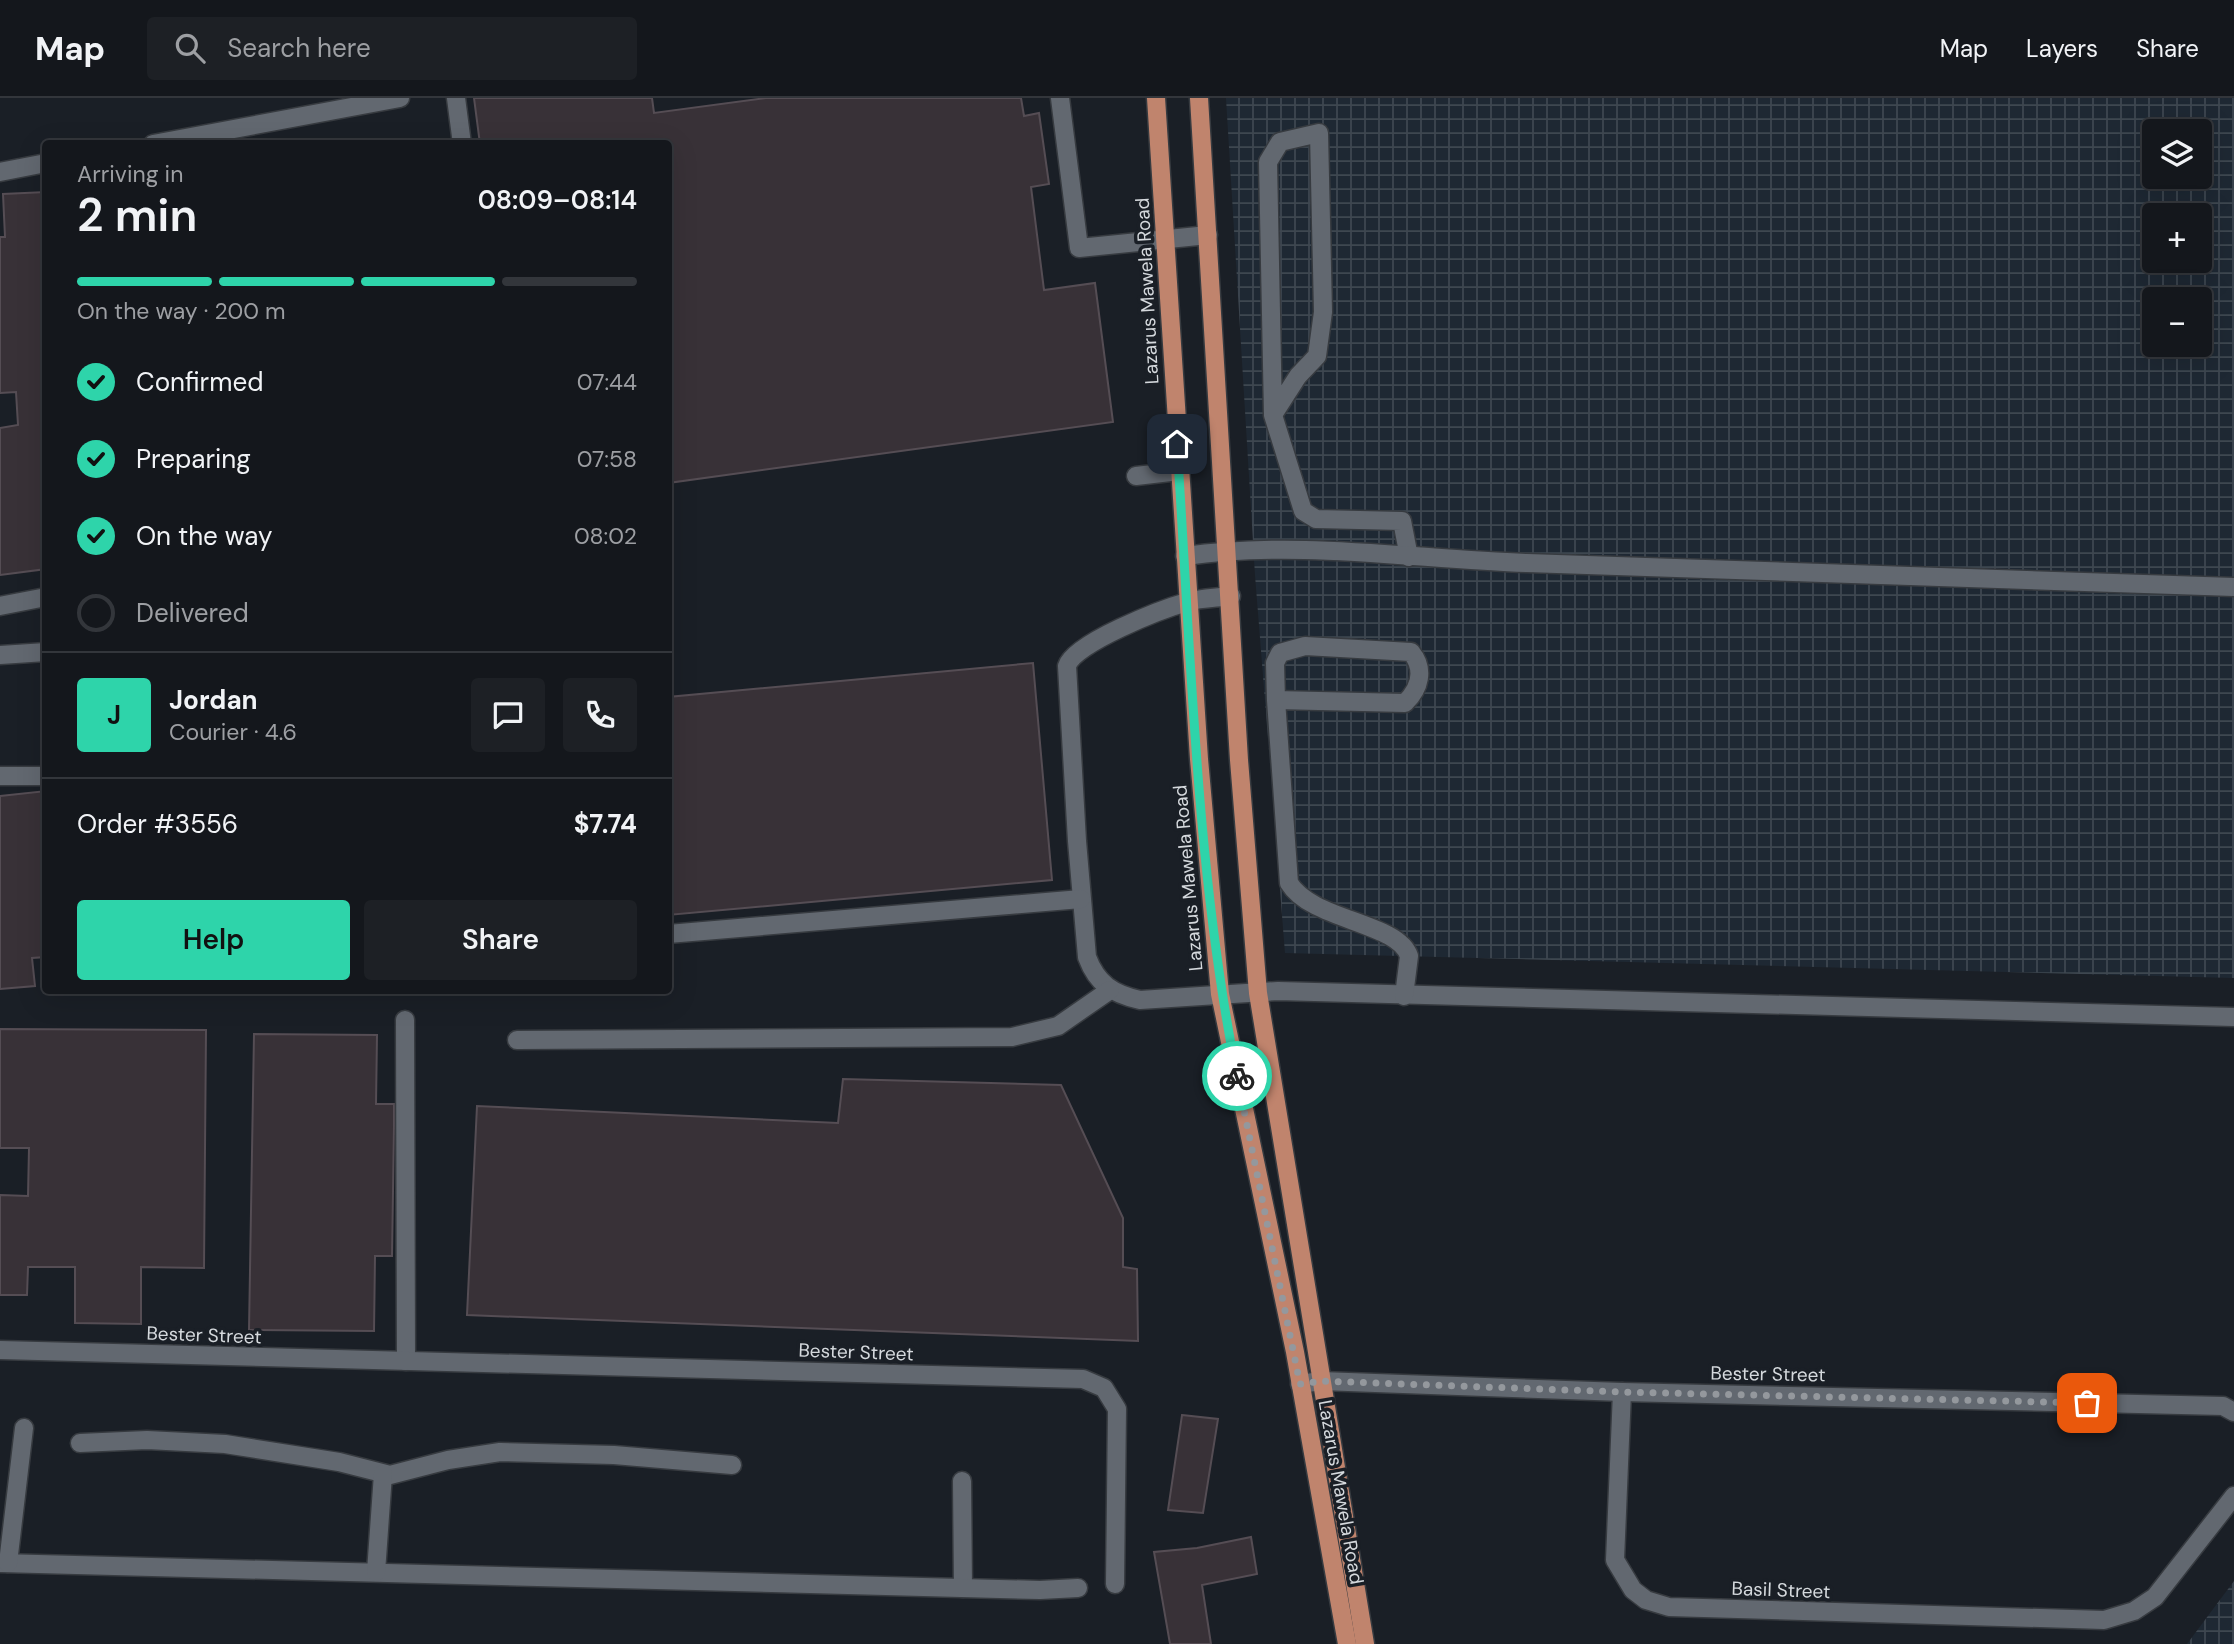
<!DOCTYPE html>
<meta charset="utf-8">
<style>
:root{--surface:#14171c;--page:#1d2025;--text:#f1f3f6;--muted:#9d9fa3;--line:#33363b;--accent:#2ed4aa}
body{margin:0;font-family:"DM Sans",sans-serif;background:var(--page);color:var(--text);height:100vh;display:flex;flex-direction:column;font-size:26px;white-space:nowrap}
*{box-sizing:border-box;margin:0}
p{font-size:23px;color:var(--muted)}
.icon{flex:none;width:38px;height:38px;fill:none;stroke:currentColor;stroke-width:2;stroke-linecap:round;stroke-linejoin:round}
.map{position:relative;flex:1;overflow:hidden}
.side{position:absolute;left:42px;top:42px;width:630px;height:854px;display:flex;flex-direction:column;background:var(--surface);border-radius:7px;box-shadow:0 7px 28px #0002,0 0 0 2px var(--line)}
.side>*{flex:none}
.buttons{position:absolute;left:2142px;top:21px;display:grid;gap:14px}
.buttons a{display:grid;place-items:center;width:70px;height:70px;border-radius:7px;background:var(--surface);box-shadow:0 7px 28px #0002,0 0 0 2px var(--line);font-size:35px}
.pin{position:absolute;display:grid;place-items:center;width:60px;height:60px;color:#fff;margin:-30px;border-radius:14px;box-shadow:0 4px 10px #0006}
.courier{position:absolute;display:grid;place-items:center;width:70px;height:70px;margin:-35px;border:5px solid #2ed4aa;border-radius:50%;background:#fff;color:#222;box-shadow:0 2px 9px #0007}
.headline em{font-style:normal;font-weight:600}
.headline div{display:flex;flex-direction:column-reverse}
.headline{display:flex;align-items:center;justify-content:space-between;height:119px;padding:0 35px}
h1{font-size:46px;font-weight:600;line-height:52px}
.bar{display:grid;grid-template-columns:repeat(4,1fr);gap:10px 7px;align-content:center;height:84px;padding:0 35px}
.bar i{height:9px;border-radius:5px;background:var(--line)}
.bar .selected{background:var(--accent)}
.bar p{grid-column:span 4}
.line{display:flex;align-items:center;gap:18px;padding:0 35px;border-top:2px solid var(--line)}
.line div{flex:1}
.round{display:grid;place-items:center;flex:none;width:74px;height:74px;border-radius:7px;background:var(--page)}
ol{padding:0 35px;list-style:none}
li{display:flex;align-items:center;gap:21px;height:77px}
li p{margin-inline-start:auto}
li .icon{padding:7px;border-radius:50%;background:var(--accent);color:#111;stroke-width:4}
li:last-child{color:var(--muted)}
li i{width:38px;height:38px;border:4px solid var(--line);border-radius:50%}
.button{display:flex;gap:14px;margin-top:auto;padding:14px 35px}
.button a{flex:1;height:80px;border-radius:7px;background:var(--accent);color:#111;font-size:28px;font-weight:600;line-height:80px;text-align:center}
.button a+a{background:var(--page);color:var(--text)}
header{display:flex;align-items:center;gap:42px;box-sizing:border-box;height:98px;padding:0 35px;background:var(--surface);border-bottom:2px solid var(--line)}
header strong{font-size:33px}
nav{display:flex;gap:38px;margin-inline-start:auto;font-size:24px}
.search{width:490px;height:63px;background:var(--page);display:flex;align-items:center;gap:18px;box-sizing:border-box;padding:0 24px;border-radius:7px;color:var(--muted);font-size:26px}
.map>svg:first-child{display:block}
.industrial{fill:url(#industrial-grid);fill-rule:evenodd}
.building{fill:#383137;stroke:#554d54;stroke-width:2}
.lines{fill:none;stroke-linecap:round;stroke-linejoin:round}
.minor-casing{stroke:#373b40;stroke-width:21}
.major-casing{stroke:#373b40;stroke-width:21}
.minor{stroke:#626870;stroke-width:18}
.major{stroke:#c0846d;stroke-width:18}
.done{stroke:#94989d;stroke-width:7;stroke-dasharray:0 12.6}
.route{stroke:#2ed4aa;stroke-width:9}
.labels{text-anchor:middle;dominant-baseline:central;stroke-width:7;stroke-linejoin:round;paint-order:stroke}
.street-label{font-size:19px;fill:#d5d9dd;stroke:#1a1f26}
</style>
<header>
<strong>Map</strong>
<div class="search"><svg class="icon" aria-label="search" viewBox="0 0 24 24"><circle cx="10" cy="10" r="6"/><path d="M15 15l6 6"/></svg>Search here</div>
<nav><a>Map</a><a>Layers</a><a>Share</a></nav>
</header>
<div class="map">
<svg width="2234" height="1546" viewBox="0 0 2234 1546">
<defs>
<pattern id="industrial-grid" width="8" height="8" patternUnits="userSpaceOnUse" patternTransform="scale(1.75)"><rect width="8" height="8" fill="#1e2833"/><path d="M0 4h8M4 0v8" fill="none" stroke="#3e4750"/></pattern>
</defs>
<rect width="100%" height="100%" fill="#1a1f26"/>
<g class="industrial">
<path d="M1226,0H2234V880L1285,855L1255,477ZM2154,33H2200V79H2154ZM2154,117H2200V163H2154ZM2154,201H2200V247H2154Z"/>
<path d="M2234,1483V1546H2187Z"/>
</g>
<g class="building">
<path d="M474,0H652L654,15L766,0H1021L1024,18L1039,15L1049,86L1031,89L1044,192L1095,185L1113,324L668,385V46H480Z"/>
<path d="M46,94V471L0,477V330L18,327L16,294L0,295V139H5L3,96Z"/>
<path d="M1033,565L1052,782L668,817V599Z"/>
<path d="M46,693V859L32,860L35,888L0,891V698Z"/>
<path d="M0,931L206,932L204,1170L141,1169V1226L75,1225V1169H28L27,1197H0V1097L28,1098L29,1050H0Z"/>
<path d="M254,936L377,937L376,1006H394V1028L392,1158H375L374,1233L249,1232Z"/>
<path d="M843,981L1061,987L1123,1120V1169L1137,1171L1138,1243L467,1217L477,1008L838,1025Z"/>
<path d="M1182,1317L1218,1321L1203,1415L1168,1412Z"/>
<path d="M1251,1439L1257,1476L1202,1487L1211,1546H1170L1154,1454L1197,1450Z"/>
</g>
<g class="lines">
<g class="minor-casing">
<g id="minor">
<path d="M456,0L462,46"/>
<path d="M1060,0L1079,150L1208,137"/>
<path d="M153,46L400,0"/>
<path d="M0,74L46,65"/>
<path d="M1273,317L1298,278L1317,258L1323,214L1319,35L1280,44L1268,64L1273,317L1303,413L1316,421L1402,423L1409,459"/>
<path d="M1136,378L1179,373"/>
<path d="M1185,458C1298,442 1414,461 1527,465C1763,473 1998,481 2234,489"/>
<path d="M1231,498C1216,500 1200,500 1187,504C1162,511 1074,545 1067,568L1077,743L1087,859C1097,886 1113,896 1140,902L1278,893L2234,919"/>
<path d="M0,508L46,499"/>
<path d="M0,557L46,554"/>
<path d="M1276,602L1405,605C1420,590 1425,571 1411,554L1305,548L1280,555L1275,565L1276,602L1289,785C1312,823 1398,824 1409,858L1404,898"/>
<path d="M0,678H46"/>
<path d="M668,836L1081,801"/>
<path d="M405,922L406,1263"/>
<path d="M517,942L1012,939L1058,928L1110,892"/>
<path d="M0,1252L1083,1281L1104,1290L1117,1311L1115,1486"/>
<path d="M1300,1286L1321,1283L1622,1294L2223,1308L2234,1314"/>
<path d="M1622,1294L1615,1462L1633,1492L1646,1502L1669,1509L2104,1522L2134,1513L2155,1499L2234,1398"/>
<path d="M80,1345L147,1342L225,1346L339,1364L390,1377L448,1362L500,1354L614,1357L732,1367"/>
<path d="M962,1383L963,1490"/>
<path d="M0,1465L1040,1492L1078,1490"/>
<path d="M8,1465L24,1330"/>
<path d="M376,1474L383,1376"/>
</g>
</g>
<g class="major-casing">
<g id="major">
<path d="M1156,0L1199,661L1220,896L1295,1254L1347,1546"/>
<path d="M1199,0L1239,662L1258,895L1365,1546"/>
</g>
</g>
<use href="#minor" class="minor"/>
<use href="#major" class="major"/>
</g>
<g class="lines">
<path class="done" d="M1237,978L1300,1286L1321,1283L1622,1294L2087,1305"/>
<path class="route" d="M1177,346C1191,555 1196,774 1237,978"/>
</g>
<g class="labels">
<g class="street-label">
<text transform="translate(1147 193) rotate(-93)">Lazarus Mawela Road</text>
<text transform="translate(1188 780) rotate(-95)">Lazarus Mawela Road</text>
<text transform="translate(204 1237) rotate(2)">Bester Street</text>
<text transform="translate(856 1254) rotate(2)">Bester Street</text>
<text transform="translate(1768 1276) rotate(1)">Bester Street</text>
<text transform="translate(1341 1394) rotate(80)">Lazarus Mawela Road</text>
<text transform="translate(1781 1492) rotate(2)">Basil Street</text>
</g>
</g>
</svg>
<div class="buttons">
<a><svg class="icon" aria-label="layers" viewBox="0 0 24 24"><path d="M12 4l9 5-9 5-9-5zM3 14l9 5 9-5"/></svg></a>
<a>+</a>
<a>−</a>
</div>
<div class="pin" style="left:2087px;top:1305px;background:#ea580c"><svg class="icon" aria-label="bag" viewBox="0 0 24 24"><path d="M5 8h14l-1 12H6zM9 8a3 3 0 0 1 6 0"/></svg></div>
<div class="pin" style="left:1177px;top:346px;background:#1f2937"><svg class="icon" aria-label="home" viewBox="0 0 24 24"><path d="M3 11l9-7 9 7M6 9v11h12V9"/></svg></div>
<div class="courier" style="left:1237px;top:978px"><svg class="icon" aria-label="bike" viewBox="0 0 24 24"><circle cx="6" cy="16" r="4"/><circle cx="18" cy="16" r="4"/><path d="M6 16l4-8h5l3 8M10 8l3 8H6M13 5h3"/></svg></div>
<section class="side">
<div class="headline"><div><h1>2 min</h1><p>Arriving in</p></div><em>08:09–08:14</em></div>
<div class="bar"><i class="selected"></i><i class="selected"></i><i class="selected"></i><i></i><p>On the way · 200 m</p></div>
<ol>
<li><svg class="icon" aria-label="check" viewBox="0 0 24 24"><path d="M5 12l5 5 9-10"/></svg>Confirmed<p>07:44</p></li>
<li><svg class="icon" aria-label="check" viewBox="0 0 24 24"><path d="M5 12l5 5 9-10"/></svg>Preparing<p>07:58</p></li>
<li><svg class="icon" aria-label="check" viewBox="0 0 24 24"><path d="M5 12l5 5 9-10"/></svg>On the way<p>08:02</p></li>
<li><i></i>Delivered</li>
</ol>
<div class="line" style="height:126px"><b class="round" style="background:var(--accent);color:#111">J</b><div><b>Jordan</b><p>Courier · 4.6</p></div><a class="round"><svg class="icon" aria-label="chat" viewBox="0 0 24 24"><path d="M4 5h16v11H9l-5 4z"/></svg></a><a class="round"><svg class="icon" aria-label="phone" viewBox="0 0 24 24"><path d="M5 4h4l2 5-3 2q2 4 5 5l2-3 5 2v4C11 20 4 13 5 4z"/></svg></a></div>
<div class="line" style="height:91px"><div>Order #3556</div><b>$7.74</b></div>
<div class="button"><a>Help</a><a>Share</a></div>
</section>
</div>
